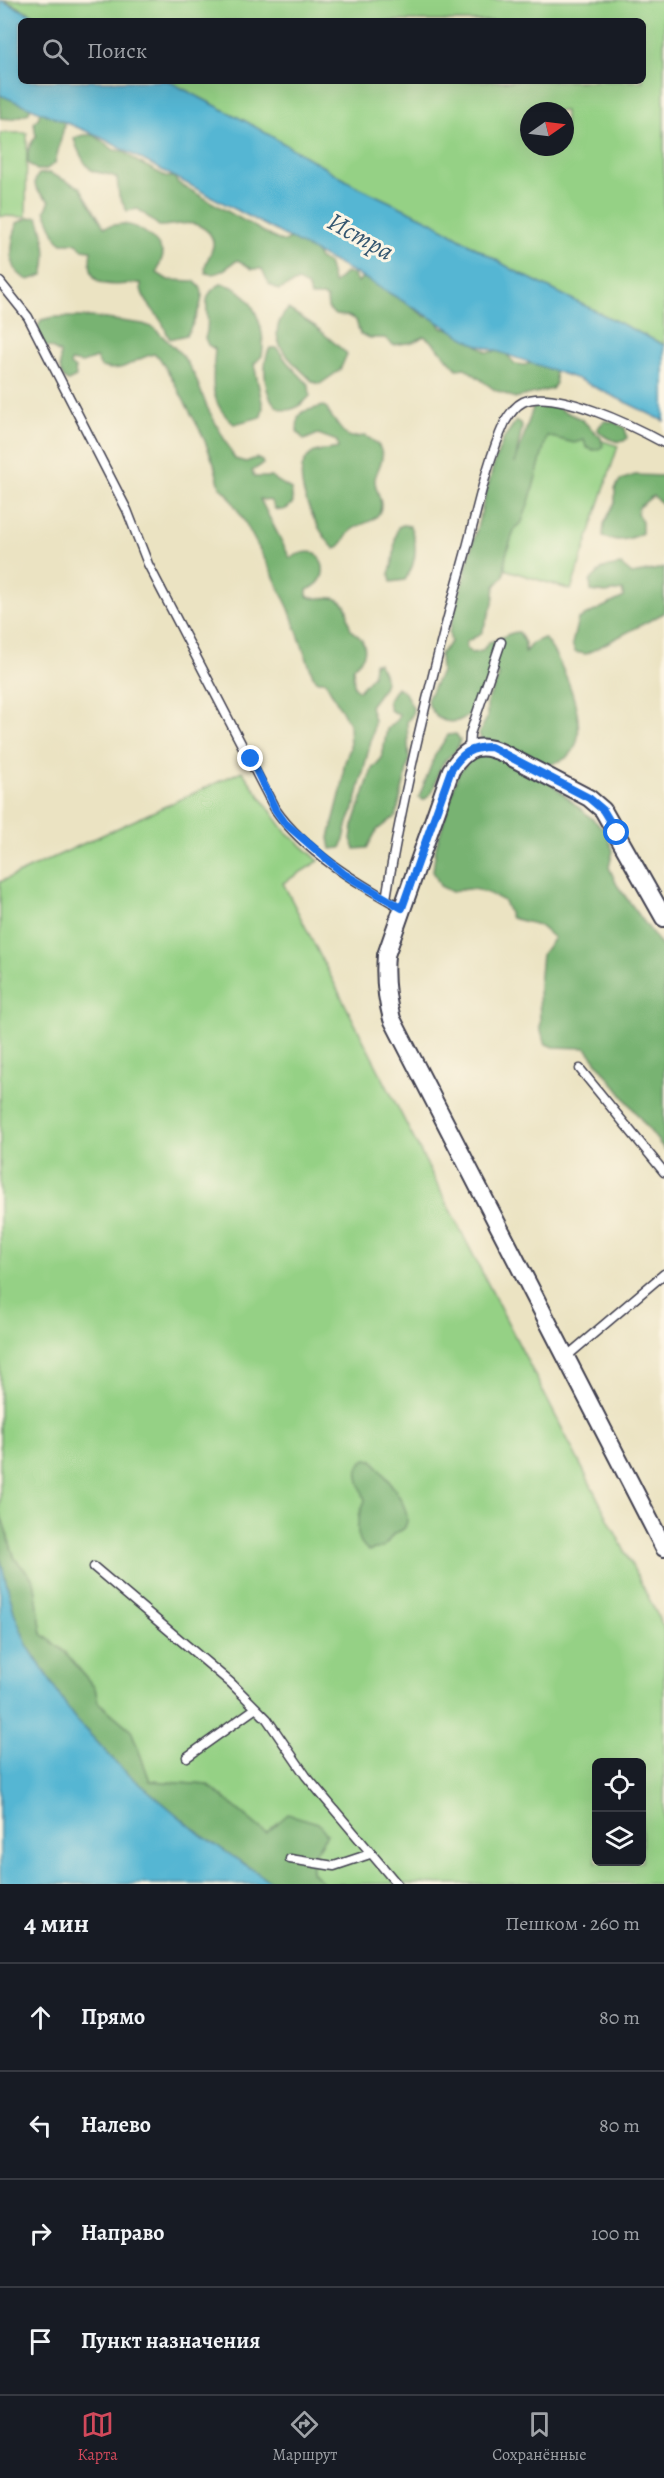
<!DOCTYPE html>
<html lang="ru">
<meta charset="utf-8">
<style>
:root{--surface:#171b24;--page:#20242c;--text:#f1f3f6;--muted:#9ea1a6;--line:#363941;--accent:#d1495b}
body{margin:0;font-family:Alegreya,serif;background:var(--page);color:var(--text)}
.controls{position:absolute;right:18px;bottom:18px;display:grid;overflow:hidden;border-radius:9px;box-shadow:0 6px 24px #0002}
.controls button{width:54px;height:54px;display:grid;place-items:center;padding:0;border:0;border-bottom:2px solid var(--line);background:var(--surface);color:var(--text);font:30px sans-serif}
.compass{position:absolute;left:520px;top:102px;width:54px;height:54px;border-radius:50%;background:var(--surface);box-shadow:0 6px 24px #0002;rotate:76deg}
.stop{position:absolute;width:18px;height:18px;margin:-14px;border:4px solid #1a73e8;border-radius:50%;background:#fff}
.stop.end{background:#1a73e8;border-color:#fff;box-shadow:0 2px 6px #0008}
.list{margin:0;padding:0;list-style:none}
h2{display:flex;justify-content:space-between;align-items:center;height:78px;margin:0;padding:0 24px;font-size:26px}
h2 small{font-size:20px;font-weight:400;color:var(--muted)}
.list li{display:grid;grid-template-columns:39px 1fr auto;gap:18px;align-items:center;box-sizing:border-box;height:108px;padding:0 24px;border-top:2px solid var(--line)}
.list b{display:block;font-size:22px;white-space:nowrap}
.list em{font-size:20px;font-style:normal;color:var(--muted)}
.icon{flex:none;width:33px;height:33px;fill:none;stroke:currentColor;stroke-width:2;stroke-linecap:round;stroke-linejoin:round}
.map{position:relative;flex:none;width:664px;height:1884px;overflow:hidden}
.search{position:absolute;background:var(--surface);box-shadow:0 6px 24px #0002;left:18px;right:18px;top:18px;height:66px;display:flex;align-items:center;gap:15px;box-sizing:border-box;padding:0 21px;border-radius:9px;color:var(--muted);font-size:22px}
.sheet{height:510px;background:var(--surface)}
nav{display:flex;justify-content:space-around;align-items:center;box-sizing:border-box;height:84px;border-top:2px solid var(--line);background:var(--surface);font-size:16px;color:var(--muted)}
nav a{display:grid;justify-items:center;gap:3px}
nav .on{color:var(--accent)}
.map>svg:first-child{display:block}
</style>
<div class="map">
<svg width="664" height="1884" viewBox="0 0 664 1884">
<rect width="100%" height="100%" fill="#fcf5e5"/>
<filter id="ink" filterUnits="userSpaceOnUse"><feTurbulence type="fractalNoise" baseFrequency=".0167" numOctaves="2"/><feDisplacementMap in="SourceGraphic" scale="12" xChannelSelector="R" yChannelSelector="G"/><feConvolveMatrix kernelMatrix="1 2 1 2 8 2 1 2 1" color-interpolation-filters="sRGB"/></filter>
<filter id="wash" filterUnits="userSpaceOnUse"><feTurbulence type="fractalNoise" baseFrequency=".008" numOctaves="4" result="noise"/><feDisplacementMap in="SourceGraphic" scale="24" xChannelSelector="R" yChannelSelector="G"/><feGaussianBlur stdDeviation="1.35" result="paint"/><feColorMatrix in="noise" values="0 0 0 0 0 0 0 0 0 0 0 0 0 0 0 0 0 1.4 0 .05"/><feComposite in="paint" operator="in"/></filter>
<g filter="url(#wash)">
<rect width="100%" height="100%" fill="#ebe3c2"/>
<!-- green -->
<path fill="#95d185" stroke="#5c7a60" stroke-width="1.5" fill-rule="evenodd" d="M4,0H664V345L515,271L430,221L354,185L247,122L168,81H643V21H46ZM529,111H565V147H529Z
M0,133H27L26,217L0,216Z
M548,423L618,446L571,590L501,568Z
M242,771L285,831L319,861L283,883L664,1628V1884H325L312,1872L311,1858L327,1834L266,1833L208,1785L150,1781L131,1730L98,1702L95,1688L66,1653L42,1634L34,1580L15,1559L0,1512V882ZM373,1460C384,1475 428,1524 393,1533L384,1546L359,1515L366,1500ZM596,1762H642V1862H596Z"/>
<!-- forest -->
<path fill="#78b372" stroke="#4d6a56" stroke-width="1.5" d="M0,94L31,104L29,113L12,119L0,118Z
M40,107L63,118L64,127L55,163L45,170H37L28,163C27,152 28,146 36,137L34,123L39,117Z
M83,135H94L114,150L123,151L138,162L167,177H174L178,183L276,239L285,242L292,238L314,246L319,259L328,263L334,284L345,273L353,274L358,282L365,274L426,317L432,315L442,328L456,330L487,352L504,351L515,364L525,365L536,361L554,370L556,383L552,389L515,398L495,390L465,368L457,369C446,358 436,343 424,336L414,342L393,345L385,338H370L360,334L356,320L348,316L335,315L328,308L327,299L323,296H311L307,286L298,281L279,290L269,284L262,269H252L238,260C227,266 220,277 206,273C203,262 211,257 213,246C214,241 212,237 209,233C194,217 177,226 159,226L138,209L127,211L119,196L117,178C109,173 101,174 93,171C85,167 76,147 74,138Z
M49,173L80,187L104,227C110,226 117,224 123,224C139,225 159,240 163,255L157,273L168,280L194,281C196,283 201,287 201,289C206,299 192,327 186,335L170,339C167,335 166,331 164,326C158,313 139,299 141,283C110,285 85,292 91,250L82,249L77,243H62L57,239L45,211L50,201C40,194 29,185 39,174Z
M38,217C45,236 49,256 43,275L29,280C5,271 11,244 17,223L28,218Z
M221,284C252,287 267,330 262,356L254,364L263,407L261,417L234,424C207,402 213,380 215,349L208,345L205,338C214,317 195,297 221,284Z
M288,309L315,326L347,354L340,370L320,384L313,382C292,360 260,340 288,309Z
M54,317H91L143,324L154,328L183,356L195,376L207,407L235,459L246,462L256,458L262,461L263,464L252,471L254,477H271L291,489L293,503C287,509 284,512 275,509L271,501L260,499L290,558C300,553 305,551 316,553C328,568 325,583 307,590V596C317,602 329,594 339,600C351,606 346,619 351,629C353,633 359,635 361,639C369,651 363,659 353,667L354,687L359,691L373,675L374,663H378C393,683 381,690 370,706L374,720L373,732L354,809C346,820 347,835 341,848L331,849L329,838L342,787L344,765L350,748L349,724L325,681H318L313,676L289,609L272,573L245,522L227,493L220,487L214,464L202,434L170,375L159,357L154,354C131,359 126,374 101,367L96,358L82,363L71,361L70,365L75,369L76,377L68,381C58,376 60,363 60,353L50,347L41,346L37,330L41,320Z
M270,348H277L287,362L309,385L310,396C306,400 301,406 295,408C265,421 259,365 270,348Z
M540,402L553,403L561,410L581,419L601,438L603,446C597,451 593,451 586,447L584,440L574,443L547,436L530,499L522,522L515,528L506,555L504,576L495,586L493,604L481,634L466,642V648L472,653L482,651L489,642C501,640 507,632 519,632L525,643V652L532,643L544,638C563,660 600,743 562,760C557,762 549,766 544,765C522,762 500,749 481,739L479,733L487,718V702L499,676L494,668C484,688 474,728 445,721C436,718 430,709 427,700L441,672L440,654L451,642L449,633L495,460L504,438L516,421L521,423L522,427L515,463L533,408Z
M323,406L327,408C329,416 333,418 337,424C348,439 347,438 366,436C370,439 378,443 380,448C386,460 377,468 375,479C374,489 384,500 380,511C376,522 361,523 353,529C345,535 345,544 335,549C318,534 285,472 311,454C319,448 329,451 338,448L337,441L318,434L304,440L297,431L298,417L302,412Z
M604,421L614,422L625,428L627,438L624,441C614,443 603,437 597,429Z
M635,475L664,476V505L653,496L639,507L637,513L642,522V533C630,540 616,542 603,537L604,524L615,502V489L620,480Z
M403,525L410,526C418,545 417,563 405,580L391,582L389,573C397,558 392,542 398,527Z
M621,565L632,574L664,568V613L586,654L575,652L572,644L578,619L624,597L622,590L606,593L591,591L590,581L603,568Z
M397,687L405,693L413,708L412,715L407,722L409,761L396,816L377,830L367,848L355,849L351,839L353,826L372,769L382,758L387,729L398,719L399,715L390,710L388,701Z
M456,734L460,740C456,757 447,754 441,767C434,779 437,793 423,800L419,797L435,755L448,735Z
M475,753H492L547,780L605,830L613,851L609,867L617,885L664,949V1149L586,1048L553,1047L546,1044L540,1029L539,984L542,954L554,938L539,925L511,918L504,901C485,891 473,885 452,892L440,886L433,871L436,847L458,774Z
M366,1459L373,1460C383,1474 413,1507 406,1525C404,1531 399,1531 395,1533C390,1536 388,1544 383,1547C380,1549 373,1549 369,1551C351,1538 358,1517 365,1500C361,1486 350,1468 366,1459Z
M0,1512L15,1559L34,1580L42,1634L66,1653L95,1688L98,1702L131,1730L150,1781L208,1785L266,1833L288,1814L318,1823L327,1834L311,1858L312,1872L325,1884H274L201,1835L121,1768L73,1716L27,1645L14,1612L0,1558Z"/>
<!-- water -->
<path fill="#54b6d3" stroke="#3b6c87" stroke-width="1.5" d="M0,0L46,21H21V81H168L247,122L354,185L430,221L515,271L664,345V421L578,379L473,343L364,278L98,136L0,95Z
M0,1558L14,1612L27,1645L73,1716L121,1768L201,1835L274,1884H0Z"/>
</g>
<g filter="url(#ink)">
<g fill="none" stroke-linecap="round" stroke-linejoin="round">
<!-- service casing -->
<g stroke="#403f4f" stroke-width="11">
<path id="service" d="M0,282L28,317L127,510L148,564L275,809C305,852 357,883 402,908
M469,750L470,734L501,642
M386,899C404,785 432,673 463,562C476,516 485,466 505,422C509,415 515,406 523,402C554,387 635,427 664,443
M580,1069L664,1172
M566,1357L664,1274
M94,1567L231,1683L267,1719L306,1776L397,1884
M187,1757L256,1708
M290,1859L334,1866L370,1854"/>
</g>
<!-- minor casing -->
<g stroke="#403f4f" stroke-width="20">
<path id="minor" d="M664,918L603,810L589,798L505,754C480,742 467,746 451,770L386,955C384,978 386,997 392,1019L664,1548"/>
</g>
<!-- service -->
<use href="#service" stroke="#fff" stroke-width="8"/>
<!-- minor -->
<use href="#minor" stroke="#fff" stroke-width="16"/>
</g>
</g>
<g fill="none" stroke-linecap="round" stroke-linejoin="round" filter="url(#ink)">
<!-- route -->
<path stroke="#1a73e8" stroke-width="8" d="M251,759L275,809L285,823L344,874L402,908L451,770C462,753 471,747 491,747L589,798L603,810L617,833"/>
</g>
<g text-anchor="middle" stroke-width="6" stroke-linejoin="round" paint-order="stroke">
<!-- water labels -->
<g font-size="26" font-style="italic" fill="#345670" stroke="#fcf5e5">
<text transform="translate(361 236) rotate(29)" y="9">Истра</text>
</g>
</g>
</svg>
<div class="controls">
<button><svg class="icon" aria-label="locate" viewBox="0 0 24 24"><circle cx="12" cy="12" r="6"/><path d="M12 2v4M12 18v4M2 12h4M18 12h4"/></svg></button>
<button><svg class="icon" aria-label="layers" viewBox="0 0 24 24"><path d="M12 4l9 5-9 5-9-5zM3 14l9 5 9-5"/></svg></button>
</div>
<svg class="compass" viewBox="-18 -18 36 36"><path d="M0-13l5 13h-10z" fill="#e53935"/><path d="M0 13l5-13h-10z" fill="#9ea1a6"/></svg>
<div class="stop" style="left:617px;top:833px"></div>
<div class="stop end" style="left:251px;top:759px"></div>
<div class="search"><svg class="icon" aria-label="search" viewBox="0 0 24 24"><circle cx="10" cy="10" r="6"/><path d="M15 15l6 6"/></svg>Поиск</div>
</div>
<section class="sheet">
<h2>4 мин<small>Пешком · 260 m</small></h2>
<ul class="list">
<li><svg class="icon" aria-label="ahead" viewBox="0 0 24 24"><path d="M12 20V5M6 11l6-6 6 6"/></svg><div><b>Прямо</b></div><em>80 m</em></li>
<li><svg class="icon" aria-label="left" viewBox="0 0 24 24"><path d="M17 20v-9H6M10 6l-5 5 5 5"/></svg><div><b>Налево</b></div><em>80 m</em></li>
<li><svg class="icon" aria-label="right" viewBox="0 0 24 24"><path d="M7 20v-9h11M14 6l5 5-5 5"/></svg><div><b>Направо</b></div><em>100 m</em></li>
<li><svg class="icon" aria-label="arrive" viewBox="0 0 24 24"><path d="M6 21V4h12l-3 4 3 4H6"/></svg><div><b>Пункт назначения</b></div></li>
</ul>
</section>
<nav>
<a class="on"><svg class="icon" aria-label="map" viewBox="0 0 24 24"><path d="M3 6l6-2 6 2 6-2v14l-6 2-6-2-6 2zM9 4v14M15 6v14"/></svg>Карта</a>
<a><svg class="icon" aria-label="directions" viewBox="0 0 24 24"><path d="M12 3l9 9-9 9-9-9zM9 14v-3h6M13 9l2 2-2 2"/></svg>Маршрут</a>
<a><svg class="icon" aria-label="saved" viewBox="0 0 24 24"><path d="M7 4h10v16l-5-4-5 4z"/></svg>Сохранённые</a>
</nav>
